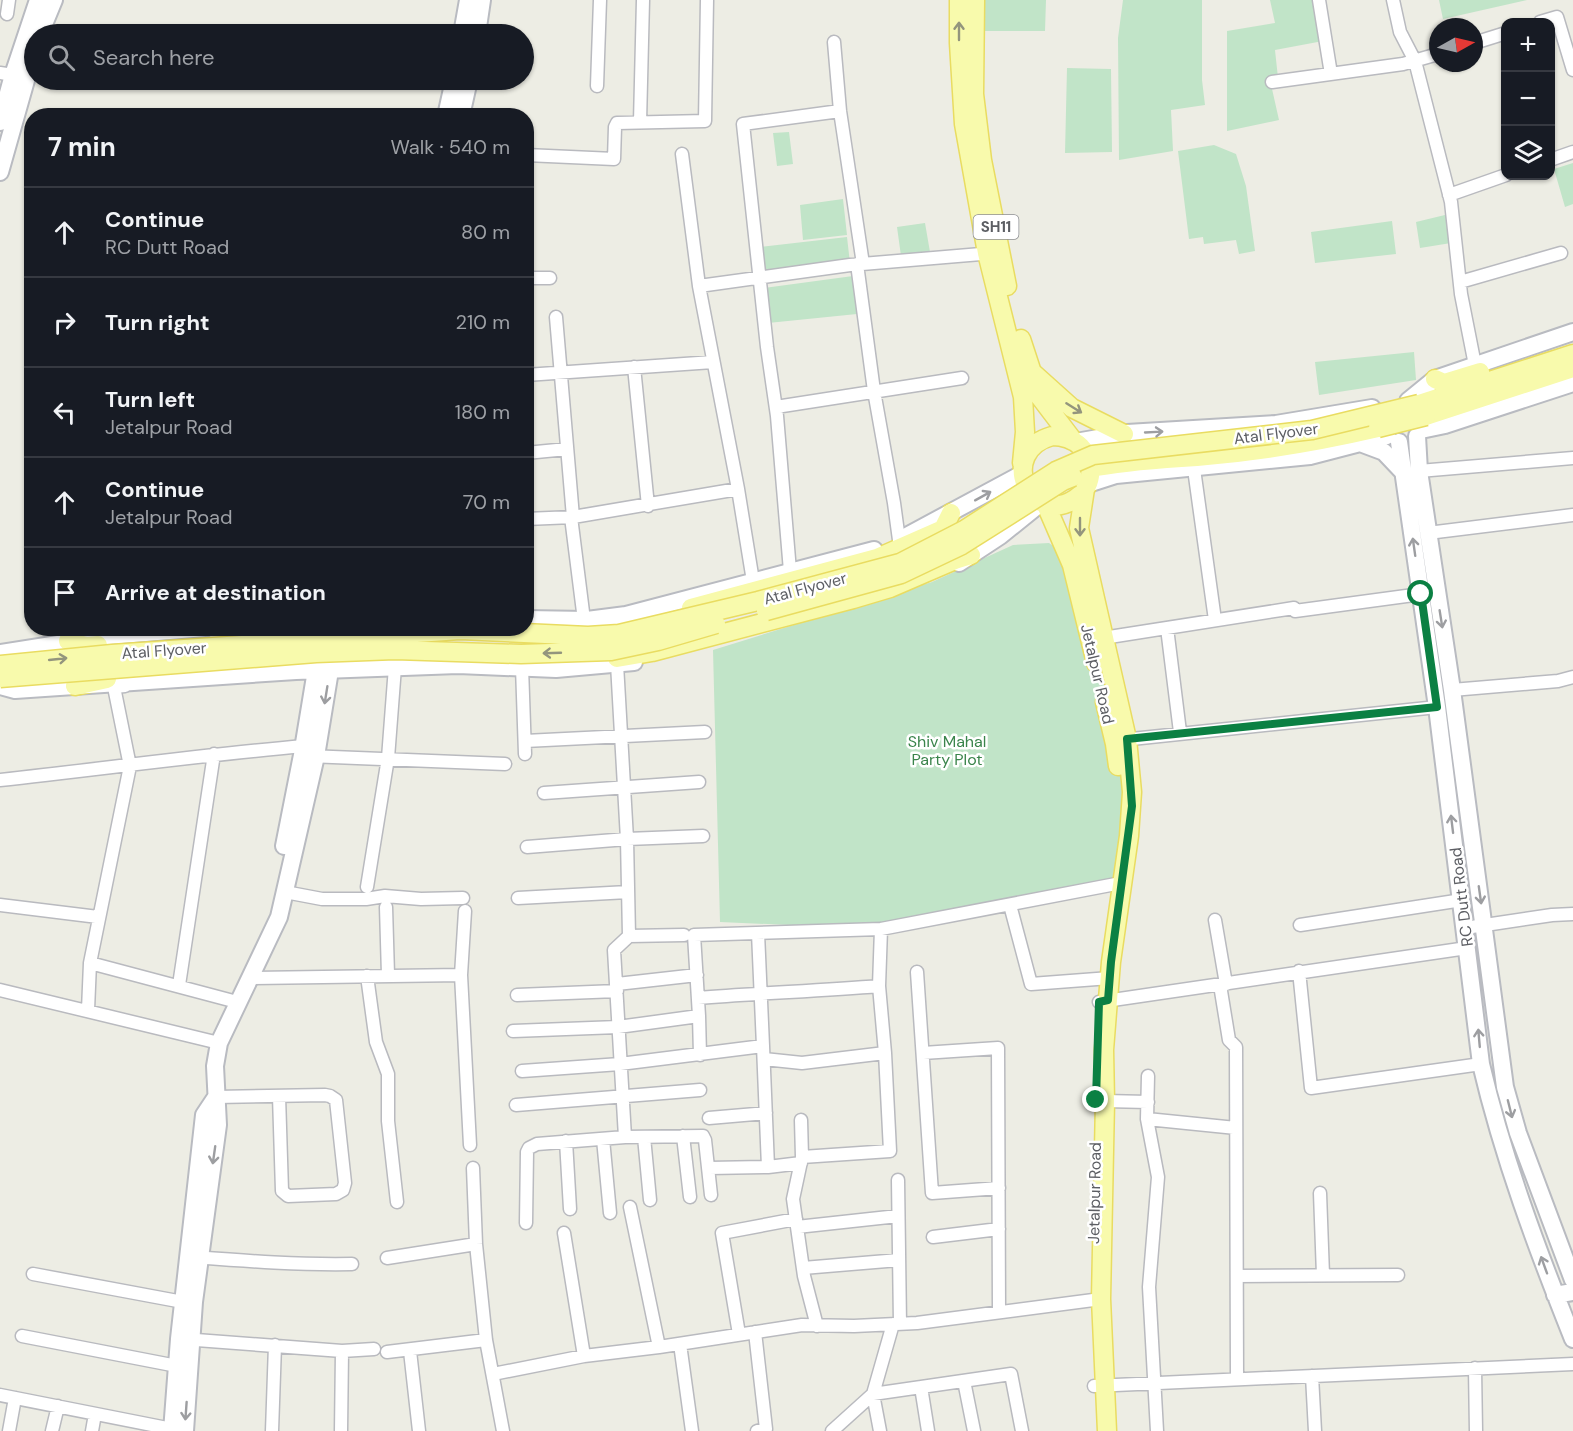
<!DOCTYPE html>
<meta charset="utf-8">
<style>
:root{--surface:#171b24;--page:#20242c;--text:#f1f3f6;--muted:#9ea1a6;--line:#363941}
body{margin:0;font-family:"DM Sans",sans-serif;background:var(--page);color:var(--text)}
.controls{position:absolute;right:18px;top:18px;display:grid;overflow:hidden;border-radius:12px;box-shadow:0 2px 4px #0004}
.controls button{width:54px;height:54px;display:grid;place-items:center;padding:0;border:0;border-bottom:2px solid var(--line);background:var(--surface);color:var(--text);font:30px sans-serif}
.compass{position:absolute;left:1429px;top:18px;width:54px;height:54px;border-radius:50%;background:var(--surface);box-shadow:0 2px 4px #0004;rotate:82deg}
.stop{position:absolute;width:18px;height:18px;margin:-14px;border:4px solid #0b8043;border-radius:50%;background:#fff}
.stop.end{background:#0b8043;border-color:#fff;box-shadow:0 2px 6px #0008}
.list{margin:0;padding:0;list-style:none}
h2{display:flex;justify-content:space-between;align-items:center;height:78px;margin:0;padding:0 24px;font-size:26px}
h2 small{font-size:20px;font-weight:400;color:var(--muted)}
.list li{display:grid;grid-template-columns:39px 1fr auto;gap:18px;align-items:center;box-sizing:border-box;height:90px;padding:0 24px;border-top:2px solid var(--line)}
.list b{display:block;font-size:22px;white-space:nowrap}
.list p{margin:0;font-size:20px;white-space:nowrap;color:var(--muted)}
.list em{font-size:20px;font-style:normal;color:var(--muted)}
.icon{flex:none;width:33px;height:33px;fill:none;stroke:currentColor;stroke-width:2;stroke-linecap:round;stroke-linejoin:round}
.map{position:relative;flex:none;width:1573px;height:1431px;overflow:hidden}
.search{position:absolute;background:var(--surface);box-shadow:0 2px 4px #0004;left:24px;top:24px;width:510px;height:66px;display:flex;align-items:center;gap:15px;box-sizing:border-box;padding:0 21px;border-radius:33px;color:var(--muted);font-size:22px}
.panel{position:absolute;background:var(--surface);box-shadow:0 2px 4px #0004;left:24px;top:108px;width:510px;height:528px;border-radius:24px}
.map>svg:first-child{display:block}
</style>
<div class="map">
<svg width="1573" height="1431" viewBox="0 0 1573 1431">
<rect width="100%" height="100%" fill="#edede4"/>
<!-- green -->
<path fill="#c1e4c8" d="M980,0H1046L1045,31H978Z
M1123,0H1202V80L1205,105L1171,110L1173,151L1119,160L1118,38Z
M1270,0H1315L1323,41L1275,50L1278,78L1270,80L1279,120L1227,131V31L1275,23Z
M1439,0H1527L1443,19Z
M1067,68L1111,69L1112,152L1065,153Z
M789,132L793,164L777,166L773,133Z
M1214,145L1236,154L1246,186L1255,251L1239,254L1236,240L1204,244L1203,237L1189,239L1178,151Z
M1573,163V204L1565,207L1554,169Z
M843,199L847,235L803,240L800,205Z
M1449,214L1451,243L1420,248L1416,222Z
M1392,221L1396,254L1315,263L1311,232Z
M925,223L930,252L901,256L897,227Z
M847,237L850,263L763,276L760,247Z
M853,276L857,314L768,323L764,288Z
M1414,352L1416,380L1319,395L1315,362Z
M1049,543L1081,565L1118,749L1125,807L1114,886L881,929L720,922L713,650L932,582L1013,545Z"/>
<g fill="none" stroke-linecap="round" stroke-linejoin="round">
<!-- street casing -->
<g stroke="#b9babf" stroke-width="15">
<path id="street" d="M1319,0L1331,74
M1393,0L1400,32L1415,61L1451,202L1461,294L1475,365
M7,14L9,0
M1540,22L1557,17L1573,70
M834,42L840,111L863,264
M1474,43L1506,33
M0,73L13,75
M1272,82L1403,64L1438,54
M597,86L600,0
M640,122L643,0
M682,154L699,286L738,489L753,581
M526,155L614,159L615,127L617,123L705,121L707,0
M1550,160L1573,152
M1449,195L1506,175
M857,264L874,391L894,503L899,540
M526,278H550
M1460,282L1561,253
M699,286L850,265L993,253
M556,317L573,517
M634,367L648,506
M526,375L713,362
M776,407L962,378
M526,453L567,449
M1194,469L1215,620
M1419,471L1573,458
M571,517L584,620
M526,519L573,517L738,489
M1428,533L1573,515
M790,571L777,416L767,347L743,124L840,111
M1295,611L1421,594
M1167,628L1180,732
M1103,638L1294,608
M617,664L627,839L629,936
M522,667L525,754
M1452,690L1558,681L1573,677
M1122,740L1437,707
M525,741L705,732
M308,756L505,764
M0,780C101,769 202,755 304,746
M544,793L699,782
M527,847L627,839L703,836
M367,887L388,758L395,667
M285,892L322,899H366L385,896L421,899L463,898
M518,898L628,892
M0,905L98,917
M1010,905L1031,984L1110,978
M386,907L388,975
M465,911L461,975L470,1145
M1215,920L1226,984
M1300,925L1462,900
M1465,928L1552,915L1573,914
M758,933L763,1046
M90,963L237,1002
M1299,971L1311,1088L1481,1064
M917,972L932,1193L999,1188
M367,976L376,1042L388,1074V1121L397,1202
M251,978L461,975
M617,984L697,975
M179,985L214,754
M1220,985L1229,1040L1236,1047L1237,1379
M0,990L219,1043
M517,995L617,991
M698,998C758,993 819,991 879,986
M1099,1002L1467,948
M88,1010L90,963L130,766L114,687L125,686
M699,1016L700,1055
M513,1031L618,1027L699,1016L694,935L881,929L1121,883
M923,1053L998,1048L999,1312
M764,1059L802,1063L885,1053
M522,1071L620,1064L763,1046L768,1167L801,1163
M1148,1076L1147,1119L1236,1128
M216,1097L325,1095L330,1096L336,1100L345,1183L343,1190L336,1194L288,1196L282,1191L279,1096
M1105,1101L1148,1102
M516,1105L700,1090
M709,1118L766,1113
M1147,1119L1158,1177L1149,1287L1157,1431
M801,1120L802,1157L793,1199L804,1276L817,1326
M683,1136L690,1197
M625,1137L614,950L629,936L684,935
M644,1137L650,1200
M603,1139L610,1213
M566,1141L570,1209
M802,1157L890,1151L885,1053L879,986L881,929
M473,1168L476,1244L486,1340L503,1431
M709,1168L768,1167
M898,1180L900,1324
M1320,1193L1323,1275
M630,1207L659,1347
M526,1223L527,1152L529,1148L537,1144L625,1137L703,1136L705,1140L711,1195
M797,1227L898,1216
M564,1233L584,1356
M933,1237L999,1229
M192,1257C246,1261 298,1265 352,1264
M387,1258L476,1244
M803,1268L899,1260
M33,1274L183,1302
M1237,1276L1398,1275
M755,1332L766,1429L757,1431
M739,1334L722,1233L796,1219
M22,1336L177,1366
M183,1339L342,1351L374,1349
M680,1344L692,1431
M410,1351L419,1431
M387,1352L486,1340
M1475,1368L1476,1431
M493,1374L584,1356L659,1347L802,1325L854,1326L917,1323L1101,1299
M1312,1376L1315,1431
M964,1381L974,1431
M1094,1386L1573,1364
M921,1387L928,1431
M0,1395L172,1429
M9,1431L15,1398
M52,1431L58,1406
M92,1431L95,1414
M272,1431L275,1345
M341,1431L342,1351
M832,1431L873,1394L1011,1374L1022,1431
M880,1431L873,1394L893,1324"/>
</g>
<!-- secondary casing -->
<g stroke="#b9bbc1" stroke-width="20">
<path id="secondary" d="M40,34L54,0
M462,34L468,0
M477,34L482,0
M446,116L454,80
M461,116L469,80
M0,122L13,75L38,0
M0,172L34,52
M1408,401L1435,379L1573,332
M1421,430L1445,425L1573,383
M1417,436L1419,471L1452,690L1505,1087L1518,1133L1573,1280
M1076,442L1127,433L1276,424L1372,408
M1399,442L1437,707L1481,1064C1503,1158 1537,1249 1573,1339
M1360,443L1384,452L1403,472
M1088,484L1116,475L1310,456L1387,436
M903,538L1022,474
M959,563L1000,536L1041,503
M526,619L587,620L626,615L874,550
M0,653L109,636L205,628
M0,686L15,690L296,671L458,665L556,669L634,662
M284,846L302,755L323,628
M1555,1295L1573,1292
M172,1431L179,1339L204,1115L216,1097
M185,1431L194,1302L218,1125L215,1066L219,1043L279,917L316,756L337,628"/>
</g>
<!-- primary casing -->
<g stroke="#e9dc61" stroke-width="21">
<path id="primary" d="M959,0V43L964,124L987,253L1023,397L1025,432L1022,463
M975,0L974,94L982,160L1007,286
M1021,339L1040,397L1072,439
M1033,373L1072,408L1124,434
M1435,379L1444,383L1480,372
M1419,404L1573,354
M1426,416L1573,368
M1052,436C1075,436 1093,451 1090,476C1089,485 1083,494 1075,499C1030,528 996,452 1052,436Z
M1097,467C1131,461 1163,459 1197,457C1258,452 1318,442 1378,428
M1085,489L1079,528L1127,739L1132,792L1129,836L1111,962L1104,1050L1105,1101L1101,1299L1107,1431
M1046,505L1072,565L1096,663
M691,608L877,558L943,529L951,513
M68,641L86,646L98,645
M617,658L652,652L853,599L890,588L955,560L971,555
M75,686L107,679
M1105,702L1115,744L1118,766"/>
</g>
<!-- street -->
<use href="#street" stroke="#fff" stroke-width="12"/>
<!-- secondary -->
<use href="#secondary" stroke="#fff" stroke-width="16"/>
<!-- primary -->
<use href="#primary" stroke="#f8faac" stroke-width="18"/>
<!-- primary-bridge casing -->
<g stroke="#e9dc61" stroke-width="21" stroke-linecap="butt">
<path id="primary-bridge" d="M1378,428L1426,416
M766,611L901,574L962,545L1063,481L1073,477
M0,665L112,654L460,630L588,636L619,634L758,601L900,563L964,530L1056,471L1093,455L1312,430L1419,404
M0,678L316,653L395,650L521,654L611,651L658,641L716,624"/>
</g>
<!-- primary-bridge -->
<use href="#primary-bridge" stroke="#f8faac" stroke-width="18"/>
</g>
<!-- one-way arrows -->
<defs><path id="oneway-shaft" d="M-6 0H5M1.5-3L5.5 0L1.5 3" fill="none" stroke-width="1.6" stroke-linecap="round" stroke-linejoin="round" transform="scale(1.5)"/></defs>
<g stroke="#93957d">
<use href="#oneway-shaft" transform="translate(959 31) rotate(-90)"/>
<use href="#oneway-shaft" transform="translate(1074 408) rotate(32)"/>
<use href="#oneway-shaft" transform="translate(1080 527) rotate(90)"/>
<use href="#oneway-shaft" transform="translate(552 653) rotate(178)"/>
<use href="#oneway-shaft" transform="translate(58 659) rotate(-6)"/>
</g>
<g stroke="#9d9ea1">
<use href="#oneway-shaft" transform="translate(1154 432) rotate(-3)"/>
<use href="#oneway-shaft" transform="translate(983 496) rotate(-29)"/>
<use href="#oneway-shaft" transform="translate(1414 547) rotate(-98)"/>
<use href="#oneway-shaft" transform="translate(1441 619) rotate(81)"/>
<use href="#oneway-shaft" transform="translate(326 695) rotate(99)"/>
<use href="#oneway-shaft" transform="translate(1452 824) rotate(-97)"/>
<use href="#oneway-shaft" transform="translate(1480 895) rotate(82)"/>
<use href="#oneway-shaft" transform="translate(1479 1038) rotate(-95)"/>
<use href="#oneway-shaft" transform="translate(1510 1109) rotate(76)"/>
<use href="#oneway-shaft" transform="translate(214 1155) rotate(98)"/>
<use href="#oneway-shaft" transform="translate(1544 1265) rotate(-110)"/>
<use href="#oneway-shaft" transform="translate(186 1411) rotate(94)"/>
</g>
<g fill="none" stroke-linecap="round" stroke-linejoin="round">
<!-- route -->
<path stroke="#0b8043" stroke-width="8" d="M1096,1100L1099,1002L1108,1000L1111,962L1132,806L1127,739L1437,707L1421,594"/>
</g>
<g text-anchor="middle" stroke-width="5" stroke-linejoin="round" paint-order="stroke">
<!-- shield labels -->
<rect fill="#fff" stroke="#8d8e92" stroke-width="1.5" x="973.5" y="215" width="45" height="24" rx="4.5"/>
<g font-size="15" font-weight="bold" fill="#5c5e63">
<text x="996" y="232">SH11</text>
</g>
<!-- street labels -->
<g font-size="16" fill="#5c5e63" stroke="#fff">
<text transform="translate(1276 433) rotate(-7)" y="6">Atal Flyover</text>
<text transform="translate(805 588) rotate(-15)" y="6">Atal Flyover</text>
<text transform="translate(164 650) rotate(-4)" y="6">Atal Flyover</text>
<text transform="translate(1098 674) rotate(77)" y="6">Jetalpur Road</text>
<text transform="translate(1461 897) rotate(-97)" y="6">RC Dutt Road</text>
<text transform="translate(1094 1193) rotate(-89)" y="6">Jetalpur Road</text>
</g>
<!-- park labels -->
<g font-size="16" fill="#3a844b" stroke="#fff">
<text x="947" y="747">Shiv Mahal<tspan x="947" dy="18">Party Plot</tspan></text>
</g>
</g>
</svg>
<div class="controls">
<button>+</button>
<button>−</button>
<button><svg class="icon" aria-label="layers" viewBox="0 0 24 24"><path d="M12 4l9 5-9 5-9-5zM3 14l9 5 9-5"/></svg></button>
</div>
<svg class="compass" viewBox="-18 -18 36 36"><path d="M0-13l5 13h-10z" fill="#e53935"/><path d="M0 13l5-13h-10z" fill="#9ea1a6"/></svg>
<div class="stop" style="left:1421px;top:594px"></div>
<div class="stop end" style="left:1096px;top:1100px"></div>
<div class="search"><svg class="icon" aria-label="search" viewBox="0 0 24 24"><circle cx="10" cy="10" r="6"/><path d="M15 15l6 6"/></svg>Search here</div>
<section class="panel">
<h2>7 min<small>Walk · 540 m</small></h2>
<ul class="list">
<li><svg class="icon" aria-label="ahead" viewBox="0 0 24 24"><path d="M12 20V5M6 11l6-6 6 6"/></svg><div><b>Continue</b><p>RC Dutt Road</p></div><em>80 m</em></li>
<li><svg class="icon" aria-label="right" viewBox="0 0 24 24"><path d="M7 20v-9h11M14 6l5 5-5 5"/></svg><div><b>Turn right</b></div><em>210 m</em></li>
<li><svg class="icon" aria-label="left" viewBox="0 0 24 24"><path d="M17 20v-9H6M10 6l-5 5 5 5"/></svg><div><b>Turn left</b><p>Jetalpur Road</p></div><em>180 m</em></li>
<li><svg class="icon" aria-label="ahead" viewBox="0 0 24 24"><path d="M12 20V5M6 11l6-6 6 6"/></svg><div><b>Continue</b><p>Jetalpur Road</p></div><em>70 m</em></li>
<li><svg class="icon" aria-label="arrive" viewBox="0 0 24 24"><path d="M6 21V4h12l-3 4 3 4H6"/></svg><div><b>Arrive at destination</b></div></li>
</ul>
</section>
</div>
